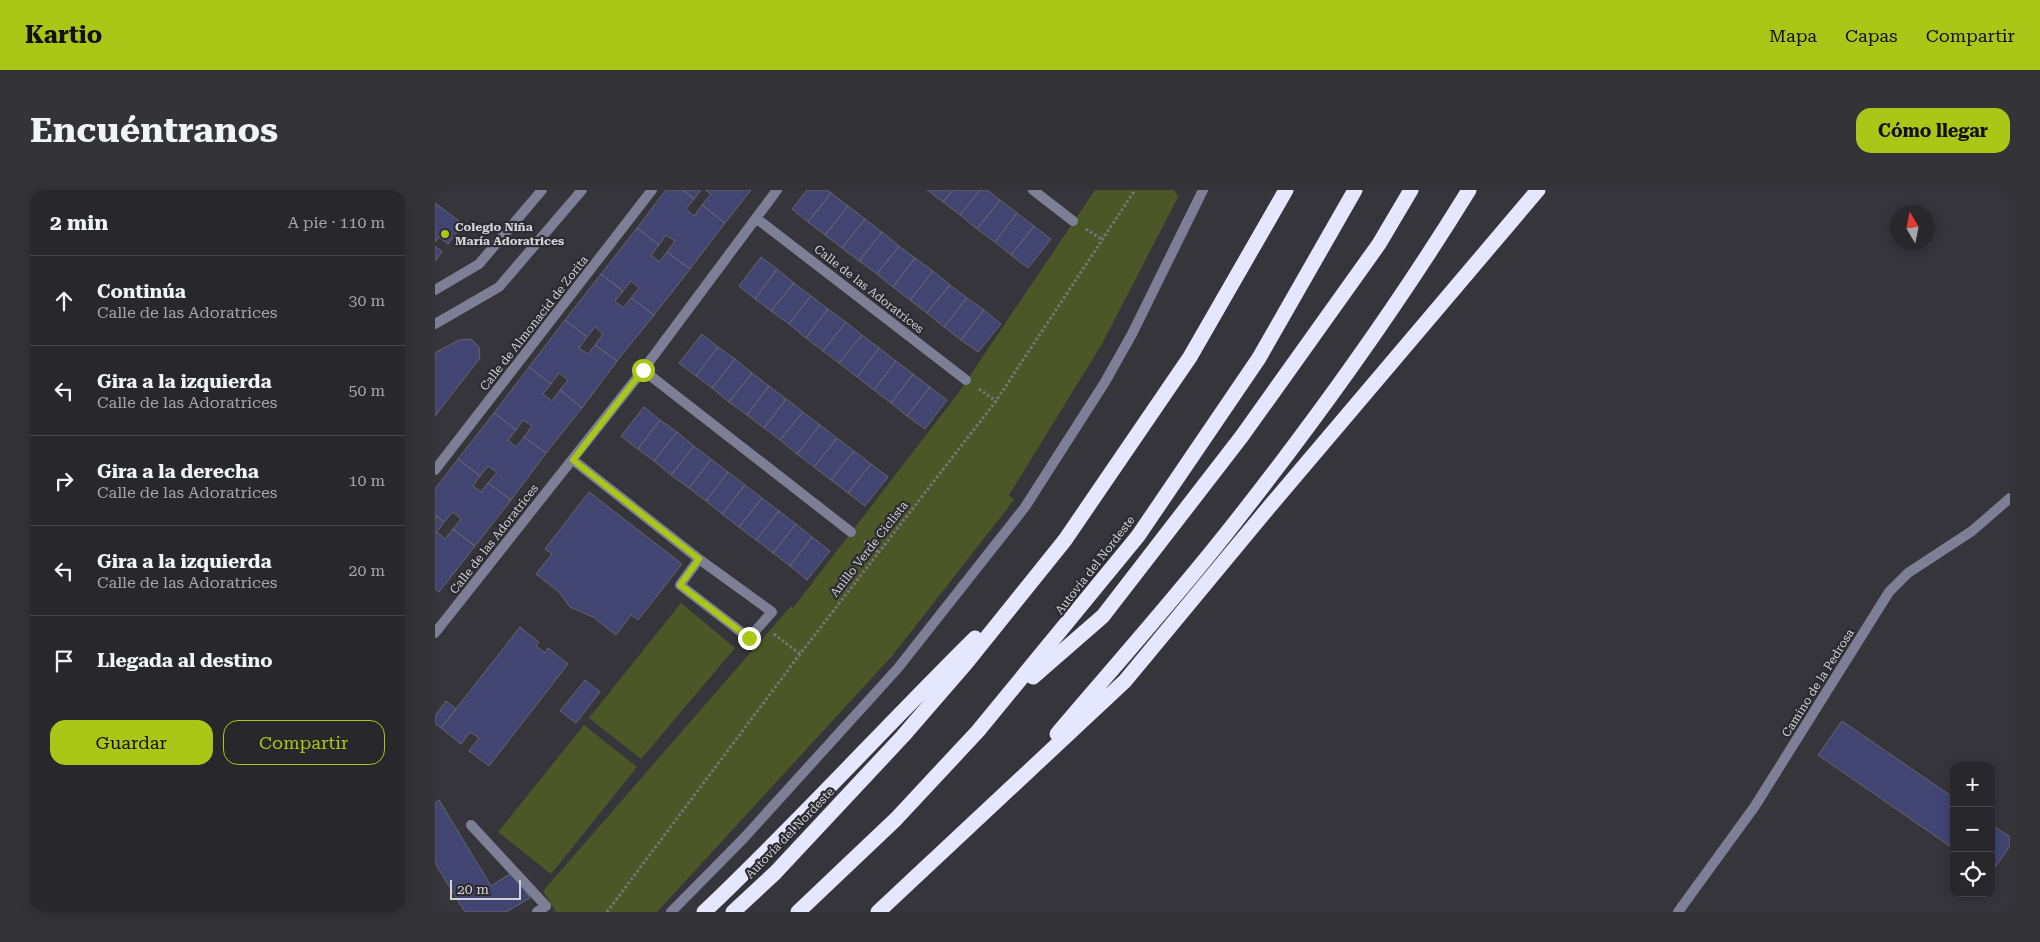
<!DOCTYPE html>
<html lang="es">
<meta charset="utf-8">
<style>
:root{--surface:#28282c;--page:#343438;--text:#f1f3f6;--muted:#a5a6a9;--line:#444448;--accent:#aac718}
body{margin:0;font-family:"Roboto Serif",serif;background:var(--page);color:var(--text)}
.controls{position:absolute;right:15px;bottom:15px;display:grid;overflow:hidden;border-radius:10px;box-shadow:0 2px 12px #0003}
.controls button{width:45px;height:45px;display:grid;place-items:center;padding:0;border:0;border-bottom:1px solid var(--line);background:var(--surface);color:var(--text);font:25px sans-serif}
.compass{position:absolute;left:1455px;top:15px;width:45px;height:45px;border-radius:50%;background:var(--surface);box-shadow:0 2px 12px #0003;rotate:350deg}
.scale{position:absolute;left:15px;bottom:12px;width:71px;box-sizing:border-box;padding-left:5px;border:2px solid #d2d2d6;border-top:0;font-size:14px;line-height:18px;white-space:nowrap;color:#d2d2d6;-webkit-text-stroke:4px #2b2b31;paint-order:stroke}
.stop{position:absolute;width:15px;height:15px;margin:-11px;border:4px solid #aac718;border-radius:50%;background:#fff}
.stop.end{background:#aac718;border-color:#fff;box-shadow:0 1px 5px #0008}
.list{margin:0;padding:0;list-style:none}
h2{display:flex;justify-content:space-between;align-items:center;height:65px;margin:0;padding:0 20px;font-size:21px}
h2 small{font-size:16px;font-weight:400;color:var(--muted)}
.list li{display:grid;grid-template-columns:32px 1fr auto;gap:15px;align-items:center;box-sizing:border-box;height:90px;padding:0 20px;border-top:1px solid var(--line)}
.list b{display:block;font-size:19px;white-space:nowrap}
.list p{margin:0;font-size:16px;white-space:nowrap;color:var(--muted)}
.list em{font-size:16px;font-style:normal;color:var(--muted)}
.actions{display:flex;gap:10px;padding:15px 20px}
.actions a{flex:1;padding:11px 0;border:1px solid var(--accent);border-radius:15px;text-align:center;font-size:18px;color:var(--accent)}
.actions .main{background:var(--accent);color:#111}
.icon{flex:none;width:28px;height:28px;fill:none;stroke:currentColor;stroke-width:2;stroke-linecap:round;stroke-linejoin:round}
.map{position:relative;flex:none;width:1575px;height:722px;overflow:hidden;border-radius:15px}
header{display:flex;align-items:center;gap:30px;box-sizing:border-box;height:70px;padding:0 25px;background:var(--accent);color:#111}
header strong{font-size:24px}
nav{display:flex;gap:28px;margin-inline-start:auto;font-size:18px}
.intro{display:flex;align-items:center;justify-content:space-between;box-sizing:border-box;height:120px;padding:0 30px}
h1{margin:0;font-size:35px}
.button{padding:12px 22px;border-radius:15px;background:var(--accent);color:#111;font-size:18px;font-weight:700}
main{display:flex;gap:30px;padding:0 30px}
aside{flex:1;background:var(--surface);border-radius:15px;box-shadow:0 2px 12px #0003}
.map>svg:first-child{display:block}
</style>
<header>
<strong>Kartio</strong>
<nav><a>Mapa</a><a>Capas</a><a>Compartir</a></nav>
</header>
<div class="intro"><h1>Encuéntranos</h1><a class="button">Cómo llegar</a></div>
<main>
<aside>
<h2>2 min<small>A pie · 110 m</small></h2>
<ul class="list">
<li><svg class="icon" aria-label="ahead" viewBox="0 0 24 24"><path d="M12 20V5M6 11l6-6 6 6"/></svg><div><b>Continúa</b><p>Calle de las Adoratrices</p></div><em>30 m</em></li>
<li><svg class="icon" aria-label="left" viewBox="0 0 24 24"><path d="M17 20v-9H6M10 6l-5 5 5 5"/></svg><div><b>Gira a la izquierda</b><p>Calle de las Adoratrices</p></div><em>50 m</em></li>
<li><svg class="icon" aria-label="right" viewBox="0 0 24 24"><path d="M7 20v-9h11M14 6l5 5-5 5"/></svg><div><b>Gira a la derecha</b><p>Calle de las Adoratrices</p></div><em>10 m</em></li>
<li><svg class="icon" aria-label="left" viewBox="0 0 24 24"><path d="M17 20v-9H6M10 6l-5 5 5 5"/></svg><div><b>Gira a la izquierda</b><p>Calle de las Adoratrices</p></div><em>20 m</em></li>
<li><svg class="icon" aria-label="arrive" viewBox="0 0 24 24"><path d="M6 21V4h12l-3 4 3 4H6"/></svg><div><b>Llegada al destino</b></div></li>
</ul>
<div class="actions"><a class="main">Guardar</a><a>Compartir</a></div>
</aside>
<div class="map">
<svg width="1575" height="722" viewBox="0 0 1575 722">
<rect width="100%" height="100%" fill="#35353b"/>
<!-- green -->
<path fill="#4c5728" d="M660,0H739L743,7L667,154L574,305L579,310L457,466L222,722H121L108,701L356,416L358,418L524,202Z
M246,413L300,458L206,569L154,528Z
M149,535L202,577L116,684L63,642Z"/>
<!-- building -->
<path fill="#424472" stroke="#65666c" d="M231,0H248L259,9L251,19L259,26L267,15L290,33L255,79L232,62L240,51L231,45L224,55L202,38Z
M248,0H266L259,9Z
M270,0H316L290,33L267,15L276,4Z
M372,0H392L396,3L373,32L357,19Z
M492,0H518L508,12Z
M518,0H545L525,25L508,12Z
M545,0H552L565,10L542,39L525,25Z
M396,3L413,16L390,45L373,32Z
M565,10L582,23L560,52L542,39Z
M0,13L28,34L13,54L4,47L0,52Z
M413,16L430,29L407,58L390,45Z
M582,23L599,36L576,65L560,52Z
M430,29L447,42L424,71L407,58Z
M599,36L616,49L593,78L576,65Z
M202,38L224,55L216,65L224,72L232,62L255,79L219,125L196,108L204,98L196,91L188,101L166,84Z
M447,42L464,56L442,84L424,71Z
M0,56L7,62L0,71Z
M464,56L480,68L458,97L442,84Z
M326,67L342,79L320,109L304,96Z
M480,68L498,81L475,110L458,97Z
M342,79L359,93L336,121L320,109Z
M498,81L515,95L492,123L475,110Z
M166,84L188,101L180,111L188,118L196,108L219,125L182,171L160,155L168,144L160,137L152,147L130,130Z
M359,93L376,106L354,134L336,121Z
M515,95L532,108L509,137L492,123Z
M376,106L393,119L371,148L354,134Z
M532,108L549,120L526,150L509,137Z
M393,119L411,132L388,161L371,148Z
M549,120L566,134L543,162L526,150Z
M130,130L152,147L144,158L153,164L160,155L182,171L147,218L125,200L133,190L124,183L116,194L94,177Z
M411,132L427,145L404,173L388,161Z
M267,144L283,157L261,186L244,173Z
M427,145L444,158L422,187L404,173Z
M36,149L44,157L45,168L0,226V163L24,150Z
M283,157L300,169L277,198L261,186Z
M444,158L461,171L439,200L422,187Z
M300,169L317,183L294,212L277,198Z
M461,171L478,184L456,213L439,200Z
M94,177L116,194L108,204L117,211L125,200L147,218L111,263L89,247L97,236L88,230L81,240L59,223Z
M317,183L334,196L312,225L294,212Z
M478,184L495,197L472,226L456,213Z
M334,196L351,209L329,238L312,225Z
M495,197L512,210L490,239L472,226Z
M351,209L368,222L345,250L329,238Z
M209,217L225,230L203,259L186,246Z
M368,222L385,235L362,264L345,250Z
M59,223L81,240L73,250L81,257L89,247L111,263L76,310L53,293L62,282L53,276L45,286L23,269Z
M225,230L242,242L219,271L203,259Z
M385,235L402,248L379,277L362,264Z
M242,242L259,256L236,285L219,271Z
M402,248L419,261L396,290L379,277Z
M259,256L276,269L254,298L236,285Z
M419,261L436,274L413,303L396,290Z
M23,269L45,286L38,296L46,302L53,293L76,310L40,356L18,339L26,329L18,322L9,332L0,325V299Z
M276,269L293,282L271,311L254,298Z
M436,274L453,287L430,316L413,303Z
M293,282L310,295L287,324L271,311Z
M310,295L327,308L304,337L287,324Z
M154,302L247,374L203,430L196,425L181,445L158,427L135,417L124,402L101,384L117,364L110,359Z
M327,308L344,321L321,350L304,337Z
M344,321L361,334L338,363L321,350Z
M0,325L9,332L2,342L10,349L18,339L40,356L4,402L0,399Z
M361,334L377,347L355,376L338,363Z
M377,347L395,361L372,390L355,376Z
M85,437L104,452L101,456L110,463L113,458L133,474L54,576L34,561L44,548L35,542L26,554L6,538Z
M150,490L165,502L141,533L125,521Z
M11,511L21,519L6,538L0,534V526Z
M1407,531L1519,608V659L1383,565Z
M4,610L56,696L78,682L95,708L71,722H30L0,673V613Z
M1556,634L1575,647V656L1556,683Z"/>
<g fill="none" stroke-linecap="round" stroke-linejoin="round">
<!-- path -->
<path stroke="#75757a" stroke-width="3" stroke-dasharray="2.5 2.5" stroke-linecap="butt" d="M651,39L668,50
M544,199L561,211
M429,351L443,362
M339,444L365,464
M172,722L365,464L561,211L700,0"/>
<!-- minor -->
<path stroke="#7c7f95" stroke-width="10" d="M598,0L638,31
M321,28L531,190
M208,180L416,342
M138,270L264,369L337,422L314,448L245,395L264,369
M0,280L217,0
M0,443L208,180L342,0
M36,635L111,716L102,722
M0,720L1,722
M236,722L308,649L463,478L590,317L670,192L697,144L768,0
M1243,722L1320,616L1454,402L1473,383L1537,341L1575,308"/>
<!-- tertiary -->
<path stroke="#7c7f95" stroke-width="10" d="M0,100L44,74L107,0
M0,134L64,97L147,0"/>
<!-- motorway -->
<path stroke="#e4e7fd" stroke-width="15" d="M598,487L668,426L807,246L944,54L976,0
M622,544C678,478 736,413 790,345C878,234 960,120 1034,0
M269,722C362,634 449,538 540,448
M298,722L340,683L468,546L532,472L630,350L755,167L851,0
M363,722L461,629L543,541L703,346L824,168L920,0
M443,722L690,491L835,316L1103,0"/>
</g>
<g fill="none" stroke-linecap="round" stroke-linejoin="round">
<!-- route -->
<path stroke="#aac718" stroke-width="6" d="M208,180L138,270L264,369L245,395L314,448"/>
</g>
<!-- markers -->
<circle fill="#aac718" stroke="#2b2b31" stroke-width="2" cx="10" cy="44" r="5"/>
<g text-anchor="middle" stroke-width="4.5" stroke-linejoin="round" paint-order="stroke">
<!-- poi labels -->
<g font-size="12" font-weight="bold" fill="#d2d2d6" stroke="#2b2b31" text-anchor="start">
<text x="20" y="41">Colegio Niña<tspan x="20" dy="14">María Adoratrices</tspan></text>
</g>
<!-- street labels -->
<g font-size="12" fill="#d2d2d6" stroke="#2b2b31">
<text transform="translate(434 99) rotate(38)" y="4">Calle de las Adoratrices</text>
<text transform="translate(99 133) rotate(-52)" y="4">Calle de Almonacid de Zorita</text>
<text transform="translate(59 349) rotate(-52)" y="4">Calle de las Adoratrices</text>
<text transform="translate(434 359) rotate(-52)" y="4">Anillo Verde Ciclista</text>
<text transform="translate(660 375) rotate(-52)" y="4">Autovía del Nordeste</text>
<text transform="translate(1383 493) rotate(-58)" y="4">Camino de la Pedrosa</text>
<text transform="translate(355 643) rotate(-46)" y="4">Autovía del Nordeste</text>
</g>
</g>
</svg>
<div class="controls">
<button>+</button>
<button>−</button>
<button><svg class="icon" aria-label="locate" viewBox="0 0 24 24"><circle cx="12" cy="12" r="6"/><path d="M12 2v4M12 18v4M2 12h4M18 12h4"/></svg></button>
</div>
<svg class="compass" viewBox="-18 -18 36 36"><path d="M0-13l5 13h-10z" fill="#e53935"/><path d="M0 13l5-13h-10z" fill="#a5a6a9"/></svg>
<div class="scale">20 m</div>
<div class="stop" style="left:208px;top:180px"></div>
<div class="stop end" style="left:314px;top:448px"></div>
</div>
</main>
